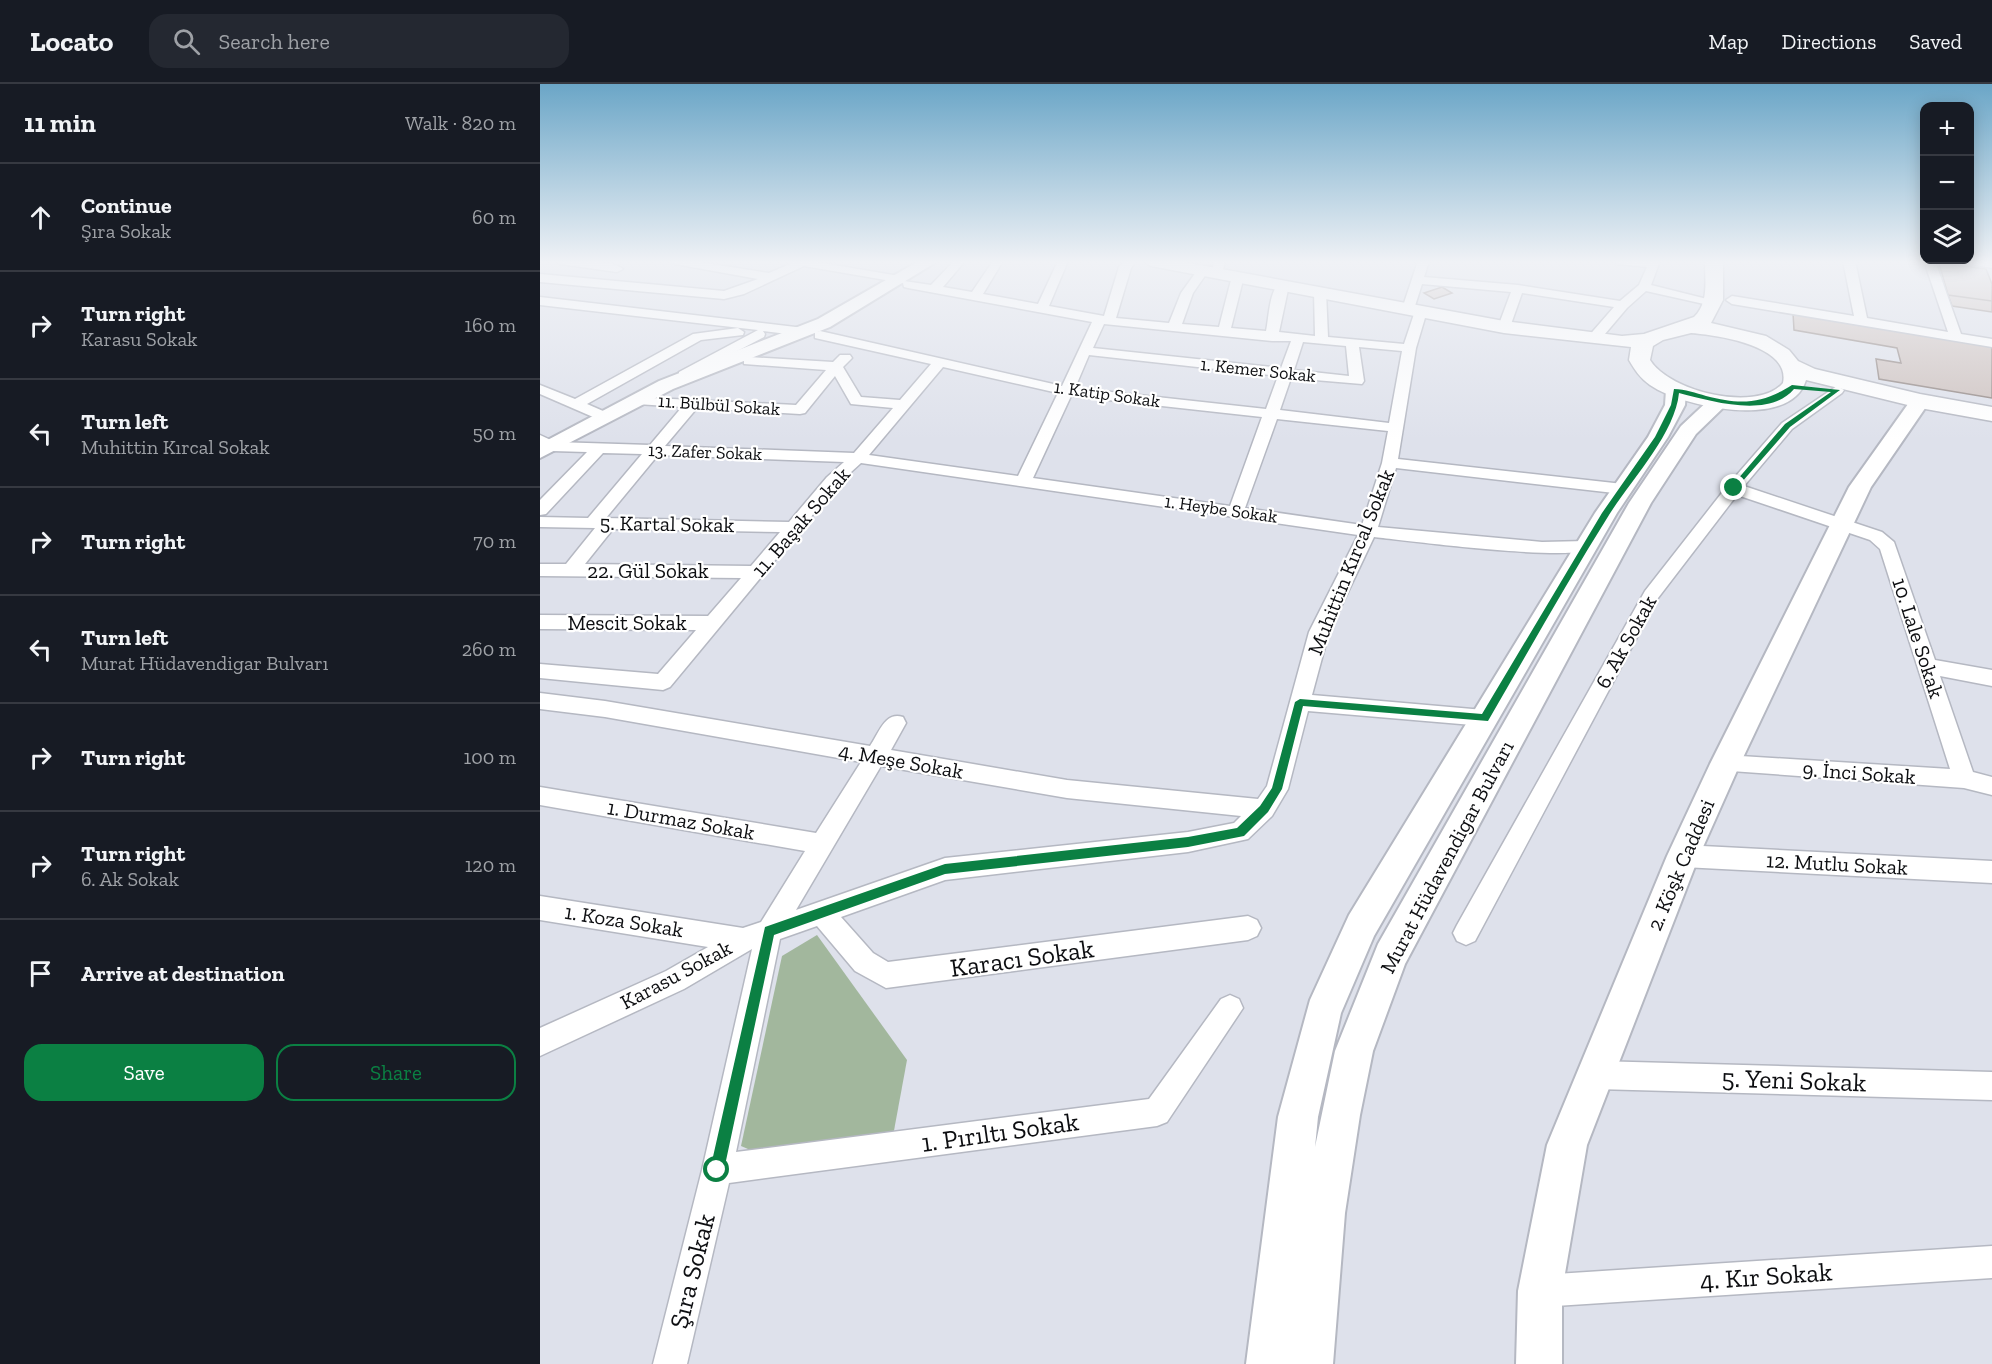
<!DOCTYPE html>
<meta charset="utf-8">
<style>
:root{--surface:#171b24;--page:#242831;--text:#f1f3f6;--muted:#9ea1a6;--line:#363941;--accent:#0b8043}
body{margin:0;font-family:"Zilla Slab",serif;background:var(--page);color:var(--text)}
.controls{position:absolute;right:18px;top:18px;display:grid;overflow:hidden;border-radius:12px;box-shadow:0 3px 15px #0003}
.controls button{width:54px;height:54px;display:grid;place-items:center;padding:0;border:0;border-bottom:2px solid var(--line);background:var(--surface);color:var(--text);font:30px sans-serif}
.stop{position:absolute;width:18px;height:18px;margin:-14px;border:4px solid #0b8043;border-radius:50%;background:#fff}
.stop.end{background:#0b8043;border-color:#fff;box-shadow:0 2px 6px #0008}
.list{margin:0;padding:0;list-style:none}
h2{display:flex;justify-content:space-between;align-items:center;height:78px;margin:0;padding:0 24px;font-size:26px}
h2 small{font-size:20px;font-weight:400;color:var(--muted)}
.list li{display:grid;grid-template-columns:39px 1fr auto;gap:18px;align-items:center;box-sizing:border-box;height:108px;padding:0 24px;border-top:2px solid var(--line)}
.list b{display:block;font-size:22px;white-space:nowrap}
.list p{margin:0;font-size:20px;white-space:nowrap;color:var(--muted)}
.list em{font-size:20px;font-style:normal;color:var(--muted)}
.actions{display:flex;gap:12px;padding:18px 24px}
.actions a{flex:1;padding:14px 0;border:2px solid var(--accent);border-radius:18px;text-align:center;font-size:21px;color:var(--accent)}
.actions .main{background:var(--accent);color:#fff}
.icon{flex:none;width:33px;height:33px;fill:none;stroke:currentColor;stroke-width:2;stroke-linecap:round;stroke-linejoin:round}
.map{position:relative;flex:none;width:1452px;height:1280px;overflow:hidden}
header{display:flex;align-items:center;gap:36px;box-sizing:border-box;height:84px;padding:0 30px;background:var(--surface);border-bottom:2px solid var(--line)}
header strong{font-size:28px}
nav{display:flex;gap:33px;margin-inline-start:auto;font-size:21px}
.search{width:420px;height:54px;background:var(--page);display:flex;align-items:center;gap:15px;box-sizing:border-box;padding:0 21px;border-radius:18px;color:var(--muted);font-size:22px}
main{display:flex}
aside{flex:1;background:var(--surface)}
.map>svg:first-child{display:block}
</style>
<header>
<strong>Locato</strong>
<div class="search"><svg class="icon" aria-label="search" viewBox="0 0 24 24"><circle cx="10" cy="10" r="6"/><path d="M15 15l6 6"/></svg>Search here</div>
<nav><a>Map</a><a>Directions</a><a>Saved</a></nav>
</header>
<main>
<aside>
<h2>11 min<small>Walk · 820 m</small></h2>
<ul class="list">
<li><svg class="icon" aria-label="ahead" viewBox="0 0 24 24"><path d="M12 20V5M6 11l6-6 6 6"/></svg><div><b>Continue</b><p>Şıra Sokak</p></div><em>60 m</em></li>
<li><svg class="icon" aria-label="right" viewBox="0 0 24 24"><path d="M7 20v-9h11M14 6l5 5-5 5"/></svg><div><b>Turn right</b><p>Karasu Sokak</p></div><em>160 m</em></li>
<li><svg class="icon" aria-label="left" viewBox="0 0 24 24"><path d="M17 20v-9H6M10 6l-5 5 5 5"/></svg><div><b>Turn left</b><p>Muhittin Kırcal Sokak</p></div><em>50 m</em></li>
<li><svg class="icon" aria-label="right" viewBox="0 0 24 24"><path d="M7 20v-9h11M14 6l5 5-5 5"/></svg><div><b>Turn right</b></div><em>70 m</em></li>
<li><svg class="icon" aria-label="left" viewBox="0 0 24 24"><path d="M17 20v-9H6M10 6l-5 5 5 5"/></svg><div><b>Turn left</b><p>Murat Hüdavendigar Bulvarı</p></div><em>260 m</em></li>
<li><svg class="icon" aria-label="right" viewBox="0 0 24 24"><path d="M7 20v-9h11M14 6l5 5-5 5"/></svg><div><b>Turn right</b></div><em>100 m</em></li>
<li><svg class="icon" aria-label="right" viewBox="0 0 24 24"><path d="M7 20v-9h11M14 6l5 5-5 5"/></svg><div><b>Turn right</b><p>6. Ak Sokak</p></div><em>120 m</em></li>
<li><svg class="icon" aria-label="arrive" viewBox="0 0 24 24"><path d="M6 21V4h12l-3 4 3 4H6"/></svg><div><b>Arrive at destination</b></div></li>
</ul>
<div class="actions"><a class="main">Save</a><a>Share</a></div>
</aside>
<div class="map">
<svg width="1452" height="1280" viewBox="0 0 1452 1280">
<rect width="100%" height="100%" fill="#dee1eb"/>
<!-- green -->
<path fill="#a2b79d" d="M277,851L367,976L353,1052L222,1071L201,1062L242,872Z"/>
<!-- building -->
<path fill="#cec2bf" stroke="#928784" stroke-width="1.5" d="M1399,179L1446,185L1452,200V217L1408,211Z
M902,203L912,209L894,215L884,209Z
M1408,211L1452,217V228L1412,222Z
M1253,229L1452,263V314L1339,295L1336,275L1361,279L1357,264L1254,246Z"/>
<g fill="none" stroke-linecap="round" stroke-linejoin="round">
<!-- street casing -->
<g stroke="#b5b8c2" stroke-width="3">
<path id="street" d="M14,177C30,176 71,175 83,185L77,188L20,180Z
M129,177H153L229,189L250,180L248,177H271L359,192L363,193L364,197L391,201L414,177H425L403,203L432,208L453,177H463L443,210L498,220L518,177H528L509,222L564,232L579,183L585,177H596L591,184L576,234L629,239L641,209L659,184L663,183L669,186L653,209L642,240L679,243L692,192L698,188L704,192L691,244L726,247C729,234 729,202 743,197L749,201L739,248L775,252L774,208L780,204L786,208L788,253L864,260L875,227L881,223L887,227L876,264L858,375L1083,400L1091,405L1083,410L856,384L838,443L1002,458L1046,457L1055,463C1044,480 862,456 834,453L789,548L772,611L944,626L951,628L954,634L951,640L944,642L768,627L748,705L732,732L708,755L648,768L405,796L301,833L333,869L348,878L708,832L717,836L721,844L717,852L708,856L346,904L315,887L277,842L240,855L196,1068L609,1015L681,915L690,911L699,915L703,924L627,1038L617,1042L189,1099L147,1280H113L162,1086L212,865L144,905L0,972V944L126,887L168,863L0,836V812L203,844L221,838L265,767L0,721V703L276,749L321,678L65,633L0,625V609L65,617L330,662C339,649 345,627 363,633L366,639L351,666L527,696L718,715L727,702L769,548L818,451L321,379L299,399L130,603L123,606L0,594V580L118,590L156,546L0,545V531L168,532L201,494L0,492V480H26L55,444L0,443V433L48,434L102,370L63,369L6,430L0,431V416L47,368L12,367L0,362V351L15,358L110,361L142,323L97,320L92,319V313L256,321L286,286L204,280V274L209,273L293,278L300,271H310L312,274L303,283L321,313L360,316L391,280L275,254V248L280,247L522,302L552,238L368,204L364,203L363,199L264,182L204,210L184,215L0,198V190L184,207L218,195L135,180ZM564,240L732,257H751L741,284L553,264ZM763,258L806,262L809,292L754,286ZM819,263L862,267L849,339L740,326L751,294L822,300L824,297ZM549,271L738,292L726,325L535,304ZM403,283L518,309L478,392L329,371ZM295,292L311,320L353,324L314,369L125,362L157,324L260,330L265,329ZM531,312L722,333L690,422L493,394ZM737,335L848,347L842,379L822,441L705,424ZM118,371L304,378L287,393L249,438L66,434ZM73,445L240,448L211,482L45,480ZM341,682L527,714L701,732L694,739L648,748L405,774L256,826Z
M674,177H685L682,191L672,189Z
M878,177H889L884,193L978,201L1080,217L1099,201L1107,183L1078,180L1073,177H1120L1111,201L1179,218L1173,222L1106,207L1087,224L1059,257L1054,258L1047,254L1074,223L982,209L970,243L964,247L958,243L971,208L882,200L874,225L868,229L864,228L862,225Z
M1303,177H1315L1327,234L1408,248L1384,177H1395L1421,250L1452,255V263L1192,220L1186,216L1192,212L1314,232Z
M1422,177L1452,178V184L1424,179Z
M0,213L264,244L270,248L264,252L223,247L225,250L224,253L144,295L139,294V288L218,246L0,221Z
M198,244L204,248L203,251L161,256L47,320L70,330L72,333L70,336H60L0,310V301L35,315L153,250Z
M1297,302L1304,306L1302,309L1252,345L1204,402L1342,448L1354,458L1395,576L1452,586V602L1400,592L1433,688L1452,693V711L1424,704L1177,686L1174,680L1177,674L1185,671L1410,685L1340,465L1330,456L1197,411L1118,514L935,857L926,861L917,857L913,849L917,841L1105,507L1188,401L1242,339Z
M1143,761L1452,777V799L1143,783L1135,779L1131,772L1135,765Z
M1056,977L1452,988V1016L1056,1005L1046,1001L1042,991L1046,981Z
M1452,1162V1194L1000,1223L988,1219L984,1207L988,1195L1000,1191Z"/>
</g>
<!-- secondary casing -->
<g stroke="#b5b8c2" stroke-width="4">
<path id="secondary" d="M379,177H398L290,243L133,305L0,374V360L119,297L278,235Z
M1136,300L1146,306L1145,321L1128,353L1077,429L834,852L801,929L778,1033L775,1063L795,967L838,860L1089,419L1141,342L1172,313H1186L1189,317L1186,321L1156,350L1111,419L865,880L833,967L820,1031L805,1129L793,1280H706L738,1033L770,916L809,831L1055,429L1108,353L1125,321L1126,306Z
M1380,311L1390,317L1331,403L1200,680L1159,772L1047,1061L1022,1207V1280H976L978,1207L1007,1061L1127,772L1170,680L1309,403L1373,313Z"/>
</g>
<!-- primary casing -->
<g stroke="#b5b8c2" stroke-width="3">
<path id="primary" d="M602,177H638L964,237L1082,252L1104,250L1154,233C1169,219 1165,196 1165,177H1183V216L1171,239L1226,252L1249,266L1258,277L1275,285L1380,310L1452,323V337L1380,324L1266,296C1251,347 1142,323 1110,301C1100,294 1095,286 1089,276L1091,263L964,249L611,182ZM1151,249C1176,251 1251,261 1243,299C1217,329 1130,308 1110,276L1113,262L1123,256Z"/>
</g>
<!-- street -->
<use href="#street" fill="#fff" fill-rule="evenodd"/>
<!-- secondary -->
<use href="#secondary" fill="#fff" fill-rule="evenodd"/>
<!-- primary -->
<use href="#primary" fill="#fff" fill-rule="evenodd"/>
</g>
<!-- sky -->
<linearGradient id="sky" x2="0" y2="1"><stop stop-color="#6ba6c7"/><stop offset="0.5" stop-color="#f0f2f6"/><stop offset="1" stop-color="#f0f2f6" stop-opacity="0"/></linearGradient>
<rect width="1452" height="356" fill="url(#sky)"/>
<!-- route -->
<path fill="#0b8043" d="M1252,301L1300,306L1250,343L1194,407L1191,403L1245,340L1291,308L1254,305C1229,335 1171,317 1139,309C1135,350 1091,396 1069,431C1027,498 988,568 948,637L763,622L742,705L728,728L704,752L648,763L405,790L234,851L184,1086L182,1091H172L170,1086L225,843L405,780L648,753L697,744L720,722L732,704L755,618L760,615L942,630L1062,429L1115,353L1131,321L1134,305C1145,305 1156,309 1166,312C1201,321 1222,320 1252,301Z"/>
<g text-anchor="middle" stroke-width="4.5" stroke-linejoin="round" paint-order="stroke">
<!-- far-street labels -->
<g font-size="18" fill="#0d0e11" stroke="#fff">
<text transform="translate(718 286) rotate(6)" y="6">1. Kemer Sokak</text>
<text transform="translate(567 310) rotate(8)" y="6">1. Katip Sokak</text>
<text transform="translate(179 321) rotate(4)" y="6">11. Bülbül Sokak</text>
<text transform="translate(165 368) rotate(2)" y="6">13. Zafer Sokak</text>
<text transform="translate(681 425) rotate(8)" y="6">1. Heybe Sokak</text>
</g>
<!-- street labels -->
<g font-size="21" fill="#0d0e11" stroke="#fff">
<text transform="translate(261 438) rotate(-49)" y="7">11. Başak Sokak</text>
<text transform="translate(127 440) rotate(1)" y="7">5. Kartal Sokak</text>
<text transform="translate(811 478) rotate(-68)" y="7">Muhittin Kırcal Sokak</text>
<text x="108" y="494">22. Gül Sokak</text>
<text x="87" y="546">Mescit Sokak</text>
<text transform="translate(1378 554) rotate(72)" y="7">10. Lale Sokak</text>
<text transform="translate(1086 558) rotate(-61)" y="7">6. Ak Sokak</text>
<text transform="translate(361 677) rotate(10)" y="7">4. Meşe Sokak</text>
<text transform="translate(1319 689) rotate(4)" y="7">9. İnci Sokak</text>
<text transform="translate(141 736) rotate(10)" y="7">1. Durmaz Sokak</text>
<text transform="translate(907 773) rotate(-62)" y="7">Murat Hüdavendigar Bulvarı</text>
<text transform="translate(1297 780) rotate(3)" y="7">12. Mutlu Sokak</text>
<text transform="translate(1141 781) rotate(-67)" y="7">2. Köşk Caddesi</text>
<text transform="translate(84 837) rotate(9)" y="7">1. Koza Sokak</text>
<text transform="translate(136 891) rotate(-28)" y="7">Karasu Sokak</text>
</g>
<!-- near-street labels -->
<g font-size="26" fill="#0d0e11" stroke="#fff">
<text transform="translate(482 874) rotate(-8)" y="9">Karacı Sokak</text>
<text transform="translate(1254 996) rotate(2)" y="9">5. Yeni Sokak</text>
<text transform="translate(460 1048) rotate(-8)" y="9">1. Pırıltı Sokak</text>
<text transform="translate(152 1187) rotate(-76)" y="9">Şıra Sokak</text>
<text transform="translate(1226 1192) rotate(-4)" y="9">4. Kır Sokak</text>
</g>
</g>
</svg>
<div class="controls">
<button>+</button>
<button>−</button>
<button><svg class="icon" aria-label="layers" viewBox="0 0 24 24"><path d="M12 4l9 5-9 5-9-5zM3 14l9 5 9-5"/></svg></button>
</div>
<div class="stop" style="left:177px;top:1086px"></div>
<div class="stop end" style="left:1194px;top:404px"></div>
</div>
</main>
